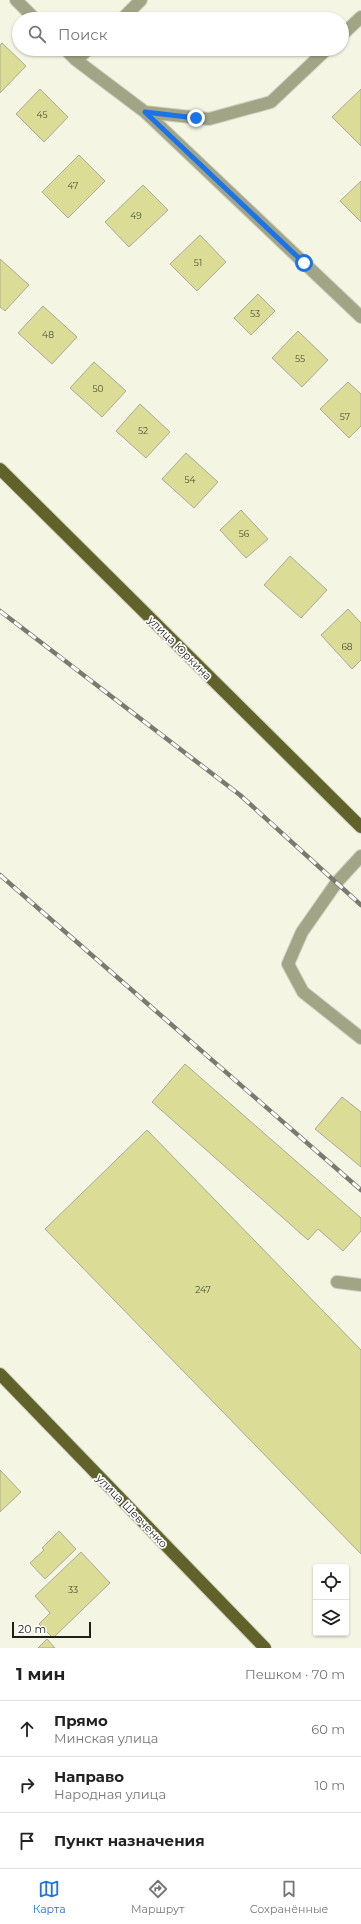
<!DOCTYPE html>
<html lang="ru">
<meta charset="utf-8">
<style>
:root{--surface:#fff;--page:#f2f2f2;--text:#222;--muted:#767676;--line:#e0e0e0;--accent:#1a73e8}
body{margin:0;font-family:Montserrat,sans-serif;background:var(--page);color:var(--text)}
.controls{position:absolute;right:12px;bottom:12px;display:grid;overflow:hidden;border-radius:4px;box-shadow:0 1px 3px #0004}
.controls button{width:36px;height:36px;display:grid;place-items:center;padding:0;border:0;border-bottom:1px solid var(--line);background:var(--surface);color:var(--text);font:20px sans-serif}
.scale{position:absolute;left:12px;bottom:10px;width:79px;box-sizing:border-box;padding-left:4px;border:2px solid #1f2019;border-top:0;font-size:11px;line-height:14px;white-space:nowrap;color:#1f2019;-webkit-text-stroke:3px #fff;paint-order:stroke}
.stop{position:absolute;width:12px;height:12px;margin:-9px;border:3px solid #1a73e8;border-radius:50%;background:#fff}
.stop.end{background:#1a73e8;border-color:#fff;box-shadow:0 1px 4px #0008}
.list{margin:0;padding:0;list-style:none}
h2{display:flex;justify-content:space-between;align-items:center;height:52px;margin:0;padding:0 16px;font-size:17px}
h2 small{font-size:13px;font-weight:400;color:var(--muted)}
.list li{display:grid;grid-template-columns:26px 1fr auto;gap:12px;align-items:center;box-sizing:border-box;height:56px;padding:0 16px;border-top:1px solid var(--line)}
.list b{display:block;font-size:15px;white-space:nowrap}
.list p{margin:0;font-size:13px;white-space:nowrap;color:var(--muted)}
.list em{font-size:13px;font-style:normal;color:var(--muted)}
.icon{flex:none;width:22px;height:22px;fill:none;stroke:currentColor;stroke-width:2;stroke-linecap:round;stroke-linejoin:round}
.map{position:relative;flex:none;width:361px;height:1648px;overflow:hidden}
.search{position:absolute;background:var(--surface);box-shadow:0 1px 3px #0004;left:12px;right:12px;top:12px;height:44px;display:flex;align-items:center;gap:10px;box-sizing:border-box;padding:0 14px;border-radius:22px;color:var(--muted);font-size:15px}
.sheet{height:220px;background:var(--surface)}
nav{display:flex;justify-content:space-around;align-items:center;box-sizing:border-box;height:56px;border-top:1px solid var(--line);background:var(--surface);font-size:11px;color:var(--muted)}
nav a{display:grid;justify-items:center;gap:2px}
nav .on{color:var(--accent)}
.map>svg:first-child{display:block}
</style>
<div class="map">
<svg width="361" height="1648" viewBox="0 0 361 1648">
<rect width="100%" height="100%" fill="#f4f5e3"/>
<!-- building -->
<path fill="#dbdd97" stroke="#aaaa9a" d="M2,43L26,66L0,93V45Z
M40,89L68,117L44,142L16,114Z
M361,89V146L332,117Z
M79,155L105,181L68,218L42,192Z
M361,181V222L340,201Z
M143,185L168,210L129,247L105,222Z
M200,235L226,262L197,291L170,264Z
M0,259L29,285L5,311L0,307Z
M258,294L275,311L251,335L234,318Z
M43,306L77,337L52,364L18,333Z
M298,331L328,360L302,387L272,358Z
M94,362L126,391L102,417L70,388Z
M348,382L361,394V426L349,438L320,409Z
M140,404L170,432L146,458L116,431Z
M186,453L218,482L194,508L162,479Z
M241,510L268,539L246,558L220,530Z
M290,556L327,590L301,618L264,585Z
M348,609L361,623V660L352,669L321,635Z
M185,1064L361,1218V1231L343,1251L318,1229L308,1240L152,1102Z
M342,1097L361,1112V1167L315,1129Z
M147,1130L361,1350V1554L45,1229Z
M0,1470L21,1492L0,1512Z
M59,1531L76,1549L45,1579L30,1563L44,1550L42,1548Z
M81,1552L110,1583L53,1638L39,1624L50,1613L35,1596Z
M47,1639L55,1648H38Z"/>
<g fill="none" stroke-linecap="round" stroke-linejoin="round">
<!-- minor casing -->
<g stroke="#cecfbf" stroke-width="14">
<path id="minor" d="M16,0L35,19
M122,19L141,0
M342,35L361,17
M65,49L76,60L145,112L361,317
M76,60L89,49
M145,112L209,119L271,102L327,49
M361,856L337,882L302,932L288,964L303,992L361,1038
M337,1282L361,1285"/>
</g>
<!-- major casing -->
<g stroke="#cecfbf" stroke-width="14">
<path id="major" d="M0,469L361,827
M0,1374L265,1648"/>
</g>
<!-- minor -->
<use href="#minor" stroke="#a2a486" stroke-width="12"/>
<!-- major -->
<use href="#major" stroke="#61622a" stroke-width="12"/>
<!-- rail casing -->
<g stroke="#7a7b6f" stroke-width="4.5">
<path id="rail" d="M0,611L240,795L361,905
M0,875L361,1190"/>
</g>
<!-- rail -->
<use href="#rail" stroke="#fff" stroke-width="3" stroke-dasharray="9" stroke-linecap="butt"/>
</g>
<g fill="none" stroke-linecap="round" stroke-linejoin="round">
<!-- route -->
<path stroke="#1a73e8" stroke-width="5" d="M196,118L145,112L304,263"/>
</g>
<g text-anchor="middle" stroke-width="3.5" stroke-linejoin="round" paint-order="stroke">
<!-- number labels -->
<g font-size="9" fill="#4e4f38">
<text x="42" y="118">45</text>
<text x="73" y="189">47</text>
<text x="136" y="219">49</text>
<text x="198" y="266">51</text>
<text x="255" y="317">53</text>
<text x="48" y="338">48</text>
<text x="300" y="362">55</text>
<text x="98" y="392">50</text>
<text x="345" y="420">57</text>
<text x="143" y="434">52</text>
<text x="190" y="483">54</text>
<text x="244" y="537">56</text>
<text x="347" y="650">68</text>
<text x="203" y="1293">247</text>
<text x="73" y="1593">33</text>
</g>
<!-- street labels -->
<g font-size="11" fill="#1f2019" stroke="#fff">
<text transform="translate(180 648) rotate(45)" y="4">улица Юркина</text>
<text transform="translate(132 1511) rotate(46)" y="4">улица Шевченко</text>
</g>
</g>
</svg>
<div class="controls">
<button><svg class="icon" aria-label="locate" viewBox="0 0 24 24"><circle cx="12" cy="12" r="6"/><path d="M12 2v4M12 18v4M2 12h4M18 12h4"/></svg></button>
<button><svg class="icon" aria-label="layers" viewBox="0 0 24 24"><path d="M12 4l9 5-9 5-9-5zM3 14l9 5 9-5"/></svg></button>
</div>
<div class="scale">20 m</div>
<div class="stop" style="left:304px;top:263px"></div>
<div class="stop end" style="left:196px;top:118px"></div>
<div class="search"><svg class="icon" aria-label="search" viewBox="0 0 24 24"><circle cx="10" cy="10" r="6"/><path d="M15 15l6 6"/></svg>Поиск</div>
</div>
<section class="sheet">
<h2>1 мин<small>Пешком · 70 m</small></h2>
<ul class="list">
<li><svg class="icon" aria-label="ahead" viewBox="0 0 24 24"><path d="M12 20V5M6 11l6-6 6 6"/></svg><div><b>Прямо</b><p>Минская улица</p></div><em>60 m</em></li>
<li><svg class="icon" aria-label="right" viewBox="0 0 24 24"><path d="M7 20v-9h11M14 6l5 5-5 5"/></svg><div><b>Направо</b><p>Народная улица</p></div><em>10 m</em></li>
<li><svg class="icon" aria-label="arrive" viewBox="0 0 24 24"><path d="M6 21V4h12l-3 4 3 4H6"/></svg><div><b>Пункт назначения</b></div></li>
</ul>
</section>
<nav>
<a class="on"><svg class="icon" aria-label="map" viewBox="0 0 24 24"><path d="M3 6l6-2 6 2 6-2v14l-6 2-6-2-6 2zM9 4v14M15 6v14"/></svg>Карта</a>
<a><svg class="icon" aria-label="directions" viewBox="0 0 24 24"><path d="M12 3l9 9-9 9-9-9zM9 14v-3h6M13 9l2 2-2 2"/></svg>Маршрут</a>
<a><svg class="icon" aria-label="saved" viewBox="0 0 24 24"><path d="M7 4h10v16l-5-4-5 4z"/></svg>Сохранённые</a>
</nav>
